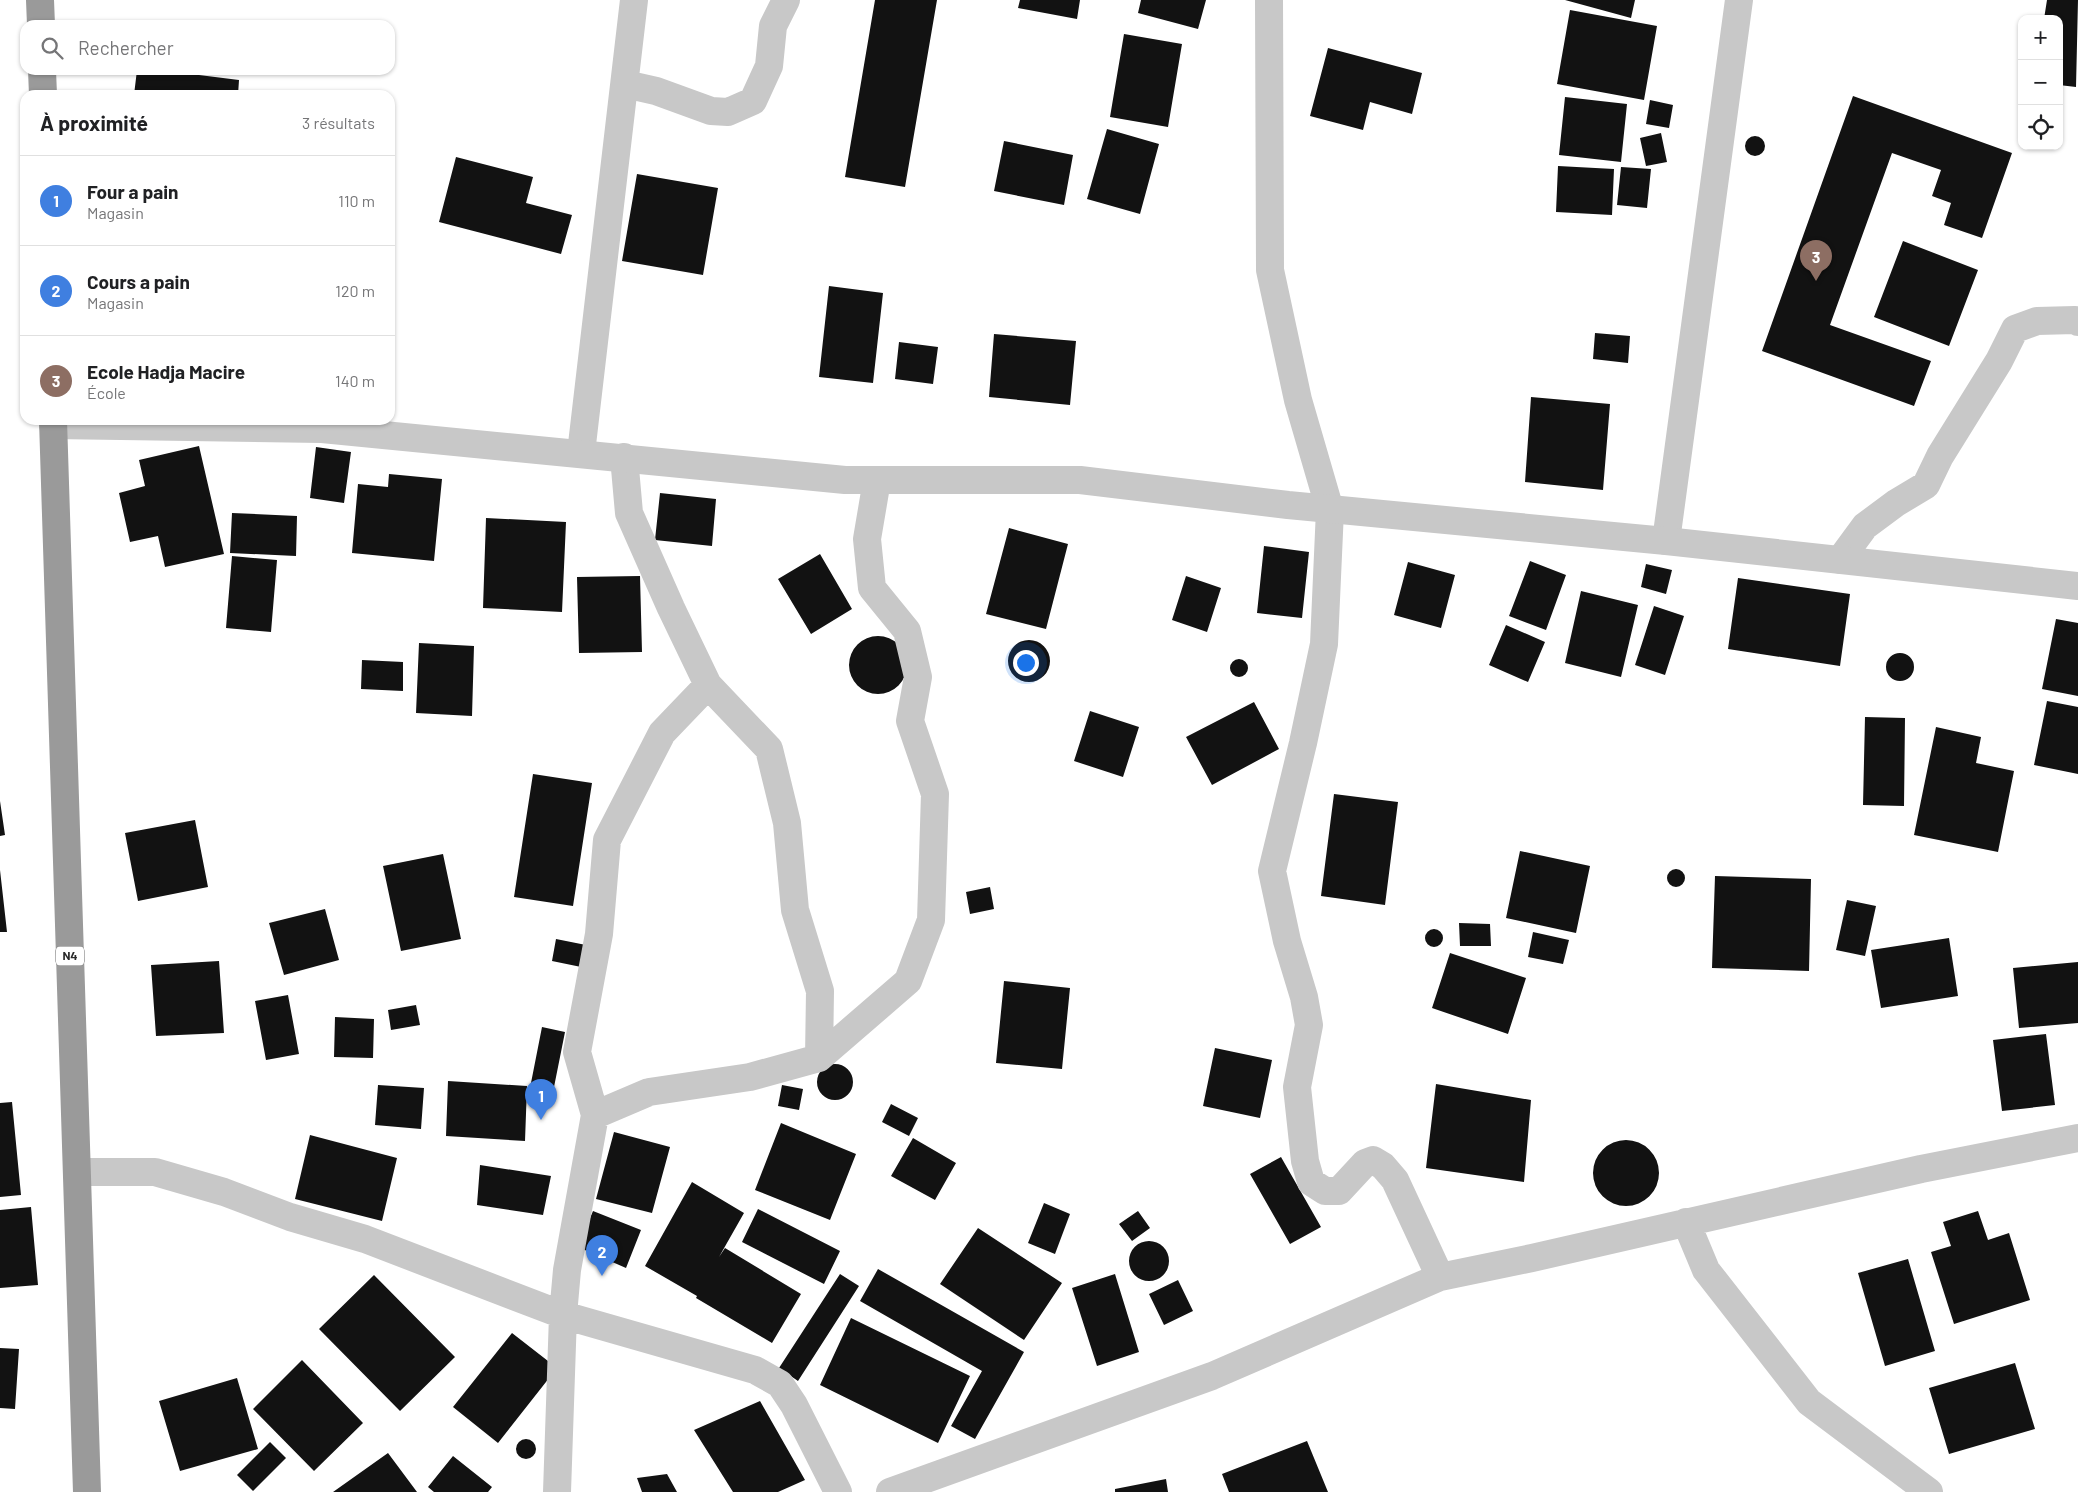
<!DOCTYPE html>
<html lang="fr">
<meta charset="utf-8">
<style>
:root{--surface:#fff;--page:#f6f6f6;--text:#202124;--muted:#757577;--line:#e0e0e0;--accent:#0f766e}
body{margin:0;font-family:Barlow,sans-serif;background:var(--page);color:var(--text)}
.controls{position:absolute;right:15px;top:15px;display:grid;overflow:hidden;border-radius:10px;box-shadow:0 1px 4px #0004}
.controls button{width:45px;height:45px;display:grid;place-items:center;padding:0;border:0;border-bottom:1px solid var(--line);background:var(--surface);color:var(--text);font:25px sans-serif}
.you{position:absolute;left:1025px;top:662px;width:18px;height:18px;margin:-12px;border:4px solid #fff;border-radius:50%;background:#1a73e8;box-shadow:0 0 0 8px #1a73e833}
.badge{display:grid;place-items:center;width:32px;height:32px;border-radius:50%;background:var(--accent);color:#fff;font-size:16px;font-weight:700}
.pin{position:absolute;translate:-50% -41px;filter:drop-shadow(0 1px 2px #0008)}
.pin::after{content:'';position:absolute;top:26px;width:18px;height:15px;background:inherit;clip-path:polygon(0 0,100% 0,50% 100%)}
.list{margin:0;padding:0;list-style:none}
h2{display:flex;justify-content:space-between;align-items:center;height:65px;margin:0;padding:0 20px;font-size:21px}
h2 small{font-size:16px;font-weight:400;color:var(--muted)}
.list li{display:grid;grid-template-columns:32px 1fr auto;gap:15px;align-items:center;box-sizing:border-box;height:90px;padding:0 20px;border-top:1px solid var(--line)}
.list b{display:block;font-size:19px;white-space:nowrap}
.list p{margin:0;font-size:16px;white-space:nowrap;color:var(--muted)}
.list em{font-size:16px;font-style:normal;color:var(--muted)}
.icon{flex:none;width:28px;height:28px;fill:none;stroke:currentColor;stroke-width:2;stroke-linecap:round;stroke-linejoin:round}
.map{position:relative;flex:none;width:2078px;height:1492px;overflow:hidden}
.search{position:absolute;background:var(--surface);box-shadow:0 1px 4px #0004;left:20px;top:20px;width:375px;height:55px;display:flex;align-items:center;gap:12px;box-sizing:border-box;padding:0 18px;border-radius:15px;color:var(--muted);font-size:19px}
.panel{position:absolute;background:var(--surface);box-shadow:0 1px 4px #0004;left:20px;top:90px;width:375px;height:335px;border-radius:15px}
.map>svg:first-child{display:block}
</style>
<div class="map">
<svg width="2078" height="1492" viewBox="0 0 2078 1492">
<rect width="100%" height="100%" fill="#fff"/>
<!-- building -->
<path fill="#121212" d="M875,0H937L905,187L845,177Z
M1020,0H1080L1077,19L1018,8Z
M1141,0H1206L1198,29L1138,13Z
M1565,0H1635L1631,18Z
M2047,0H2078L2076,87L2059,85V19H2044Z
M1570,10L1657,26L1644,100L1557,84Z
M1124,34L1182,44L1168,127L1110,117Z
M1328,48L1422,73L1412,114L1370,102L1363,130L1310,116Z
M137,70H159L239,80L238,95H134Z
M1853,96L2012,153L1982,238L1944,225L1951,203L1932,196L1941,170L1892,153L1830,325L1931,361L1914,406L1762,351Z
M1565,97L1627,104L1621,162L1559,155Z
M1650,100L1673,105L1669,128L1646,124Z
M1107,129L1159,144L1140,214L1087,199Z
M1661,133L1667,162L1646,166L1640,138Z
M1745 146a10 10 0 1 1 20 0a10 10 0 1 1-20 0Z
M1004,141L1073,155L1064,205L994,191Z
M456,157L533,177L526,203L572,215L561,254L439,222Z
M1558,166L1614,169L1612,215L1556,212Z
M1621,167L1651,169L1647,208L1617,205Z
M637,174L718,188L703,275L622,261Z
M1903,241L1978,270L1949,346L1874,317Z
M829,286L883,293L873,383L819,377Z
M1595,333L1630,336L1628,363L1593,359Z
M994,334L1076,341L1070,405L989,397Z
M899,342L938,347L933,384L895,379Z
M1531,397L1610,404L1603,490L1525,482Z
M199,446L224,554L165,567L158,536L130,542L119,493L145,486L139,460Z
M316,447L351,452L344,503L310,498Z
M389,474L442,479L434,561L352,553L358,484L388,487Z
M660,493L716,499L712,546L655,540Z
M232,513L297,516L296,556L230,553Z
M486,518L566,522L562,612L483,608Z
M1009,528L1068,544L1046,629L986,614Z
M1264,546L1309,552L1302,618L1257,613Z
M820,554L852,609L811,634L778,579Z
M232,556L277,560L271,632L226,628Z
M1530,561L1566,575L1546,630L1509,616Z
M1408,562L1455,575L1441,628L1394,615Z
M1646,564L1672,570L1666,594L1641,587Z
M640,576L642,652L579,653L577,577Z
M1186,576L1221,588L1207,632L1172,620Z
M1738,578L1850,594L1840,666L1728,649Z
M1581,591L1638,605L1621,677L1565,663Z
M1654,606L1684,616L1665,675L1635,665Z
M2056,619L2078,623V696L2042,689Z
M1506,625L1545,642L1528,682L1489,665Z
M849 665a29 29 0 1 1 58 0a29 29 0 1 1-58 0Z
M1008 661a21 21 0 1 1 42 0a21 21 0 1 1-42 0Z
M419,643L474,646L472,716L416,713Z
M1886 667a14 14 0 1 1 28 0a14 14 0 1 1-28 0Z
M1230 668a9 9 0 1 1 18 0a9 9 0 1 1-18 0Z
M362,660L403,662V691L361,689Z
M2047,701L2078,707V774L2034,765Z
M1254,702L1279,749L1212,785L1186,737Z
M1090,711L1139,727L1123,777L1074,761Z
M1865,717L1905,718L1904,806L1863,805Z
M1936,727L1981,737L1976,763L2014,771L1998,852L1914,835Z
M533,774L592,783L573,906L514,897Z
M1334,794L1398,802L1385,905L1321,896Z
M0,801L5,835L0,836Z
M195,820L208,887L138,901L125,833Z
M1520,851L1590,866L1576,933L1506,918Z
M443,854L461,939L401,951L383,866Z
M1667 878a9 9 0 1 1 18 0a9 9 0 1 1-18 0Z
M0,870L7,932H0Z
M1715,876L1811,879L1809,971L1712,968Z
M990,887L994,909L970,914L966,892Z
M1847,900L1876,906L1865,956L1836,950Z
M325,909L339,960L284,975L269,923Z
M1459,923L1490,924L1491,946H1460Z
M1425 938a9 9 0 1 1 18 0a9 9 0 1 1-18 0Z
M1533,932L1569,940L1563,964L1528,957Z
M1949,938L1958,996L1881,1008L1871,950Z
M556,939L591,946L586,968L552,961Z
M1450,953L1526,978L1508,1034L1432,1008Z
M219,961L224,1033L156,1036L151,965Z
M2078,962V1023L2019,1028L2013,968Z
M1004,981L1070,988L1062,1069L996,1063Z
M288,995L299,1054L266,1060L255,1001Z
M416,1005L420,1025L391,1030L388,1010Z
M335,1017L374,1019L373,1058L334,1057Z
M542,1027L565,1032L553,1092L530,1088Z
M2046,1034L2055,1105L2002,1111L1993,1040Z
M1215,1048L1272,1060L1260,1118L1203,1106Z
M817 1082a18 18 0 1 1 36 0a18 18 0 1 1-36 0Z
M448,1081L527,1086L525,1141L446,1136Z
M1436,1084L1531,1100L1524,1182L1426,1168Z
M378,1085L424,1088L421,1129L375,1125Z
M782,1085L803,1089L799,1110L778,1106Z
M12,1102L21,1195L0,1197V1103Z
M891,1104L918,1118L909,1136L882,1122Z
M781,1123L856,1154L830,1220L755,1190Z
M614,1132L670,1147L652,1213L596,1199Z
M310,1135L397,1158L382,1221L295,1199Z
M913,1138L956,1163L935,1200L891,1176Z
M1593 1173a33 33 0 1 1 66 0a33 33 0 1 1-66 0Z
M1281,1157L1321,1227L1290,1244L1250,1174Z
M480,1165L551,1176L543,1215L477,1205Z
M692,1182L744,1213L719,1257L725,1248L801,1294L772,1343L696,1298L697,1296L645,1266Z
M1044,1203L1070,1214L1055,1254L1028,1243Z
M31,1207L38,1285L0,1288V1210Z
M758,1209L840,1251L824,1284L742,1242Z
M593,1211L641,1230L626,1268L578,1247Z
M1138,1211L1150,1228L1132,1241L1119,1224Z
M1978,1211L1988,1240L2009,1233L2030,1300L1954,1324L1931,1252L1951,1246L1943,1222Z
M978,1228L1062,1283L1024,1340L940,1284Z
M1129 1261a20 20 0 1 1 40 0a20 20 0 1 1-40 0Z
M1908,1259L1935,1351L1885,1366L1858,1273Z
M878,1269L1024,1352L975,1439L951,1426L982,1371L860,1301Z
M840,1274L859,1286L798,1381L779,1368Z
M1115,1274L1139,1352L1097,1366L1072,1288Z
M374,1275L455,1357L400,1411L319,1329Z
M1178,1280L1193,1311L1164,1325L1149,1294Z
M851,1318L970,1376L938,1443L820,1385Z
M512,1333L557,1368L498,1443L453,1407Z
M0,1348L19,1349L15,1409L0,1408Z
M302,1360L363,1423L314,1471L253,1409Z
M2015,1363L2035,1429L1949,1454L1929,1388Z
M237,1378L258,1449L180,1471L159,1401Z
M760,1401L805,1480L778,1492H733L694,1430Z
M516 1449a10 10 0 1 1 20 0a10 10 0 1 1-20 0Z
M1307,1441L1328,1492H1229L1222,1474Z
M270,1442L286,1458L253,1491L237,1475Z
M388,1453L417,1492H333Z
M453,1456L492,1487L488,1492H434L428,1487Z
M667,1474L677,1492H642L637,1478Z
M1166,1479L1168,1492H1115V1489Z"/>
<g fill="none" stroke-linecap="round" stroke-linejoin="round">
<!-- minor -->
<path stroke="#c8c8c8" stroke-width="28" d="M1269,0L1270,270L1298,400L1330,510L1324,644L1303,743L1272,871L1287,941L1304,997L1309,1025L1297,1087L1305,1161L1311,1182L1325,1191H1339L1365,1163L1373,1160L1383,1166L1395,1180L1440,1277
M625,84L656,91L711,111L728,112L753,101L769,66L773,26L786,0
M581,453L634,0
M624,457L629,513L671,608L708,685L769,749L787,823L795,910L820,991L819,1058
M1666,541L1739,0
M1840,560L1865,526L1896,503L1926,485L1940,456L1999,361L2015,329L2037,321L2075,320L2078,322
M595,1115L649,1092L750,1077L819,1058L908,981L931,920L935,794L910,721L918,677L907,631L872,588L867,539L877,480
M77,1172H155L224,1192L290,1217L365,1239L563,1315L755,1370L780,1384L794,1405L838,1492
M1686,1222L1706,1270L1809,1402L1929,1492
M557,1492L563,1315L567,1270L595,1115L577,1052L599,934L607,840L662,733L708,685
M890,1492L1212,1376L1440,1277L1532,1258L1921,1169L2078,1138"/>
<!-- tertiary -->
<path stroke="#c8c8c8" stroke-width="28" d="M53,425L322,429L845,480H1080L1288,505L1666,541L2078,586"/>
<!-- trunk -->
<path stroke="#9a9a9a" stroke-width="28" d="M40,0L41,25
M42,70L43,95
M53,420L87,1492"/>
</g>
<g text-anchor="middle" stroke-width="5" stroke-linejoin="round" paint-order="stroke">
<!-- shield labels -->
<rect fill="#fff" stroke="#6b6b6b" stroke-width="1" x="56" y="946.5" width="28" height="19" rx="4"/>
<g font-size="12" font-weight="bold" fill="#2b2b2b">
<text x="70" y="960">N4</text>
</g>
</g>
</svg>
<div class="controls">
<button>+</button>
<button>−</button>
<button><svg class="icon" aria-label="locate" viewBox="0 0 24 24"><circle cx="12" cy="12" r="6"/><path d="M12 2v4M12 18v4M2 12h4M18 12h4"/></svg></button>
</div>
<div class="you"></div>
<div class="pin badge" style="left:541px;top:1120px;background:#3f7fe0">1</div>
<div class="pin badge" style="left:602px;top:1276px;background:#3f7fe0">2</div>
<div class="pin badge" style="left:1816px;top:281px;background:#8d6e63">3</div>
<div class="search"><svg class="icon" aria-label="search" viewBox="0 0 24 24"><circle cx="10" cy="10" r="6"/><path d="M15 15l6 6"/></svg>Rechercher</div>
<section class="panel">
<h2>À proximité<small>3 résultats</small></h2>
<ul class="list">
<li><span class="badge" style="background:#3f7fe0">1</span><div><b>Four a pain</b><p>Magasin</p></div><em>110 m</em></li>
<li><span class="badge" style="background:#3f7fe0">2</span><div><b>Cours a pain</b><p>Magasin</p></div><em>120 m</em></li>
<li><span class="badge" style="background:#8d6e63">3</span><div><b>Ecole Hadja Macire</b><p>École</p></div><em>140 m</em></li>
</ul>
</section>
</div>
